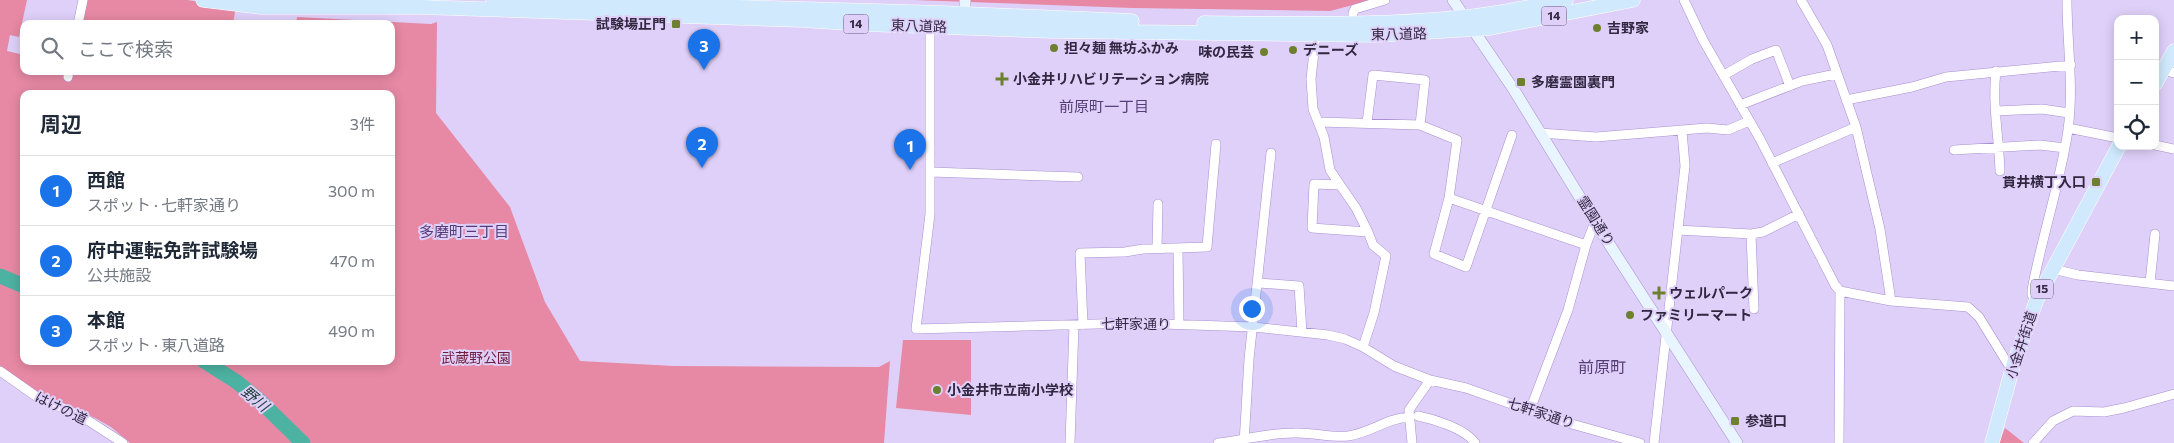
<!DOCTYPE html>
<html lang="ja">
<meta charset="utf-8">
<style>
:root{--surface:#fff;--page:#f2f2f3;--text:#1f2937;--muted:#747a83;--line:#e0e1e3;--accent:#1a73e8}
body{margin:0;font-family:Commissioner,"Noto Sans JP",sans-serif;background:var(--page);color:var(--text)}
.controls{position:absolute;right:15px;top:15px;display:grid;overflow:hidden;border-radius:10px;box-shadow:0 2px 12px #0003}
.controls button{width:45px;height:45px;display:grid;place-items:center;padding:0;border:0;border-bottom:1px solid var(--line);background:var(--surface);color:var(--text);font:25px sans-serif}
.you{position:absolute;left:1251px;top:308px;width:18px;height:18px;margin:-12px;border:4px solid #fff;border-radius:50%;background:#1a73e8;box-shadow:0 0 0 8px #1a73e833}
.badge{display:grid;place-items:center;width:32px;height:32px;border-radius:50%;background:var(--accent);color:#fff;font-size:16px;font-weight:700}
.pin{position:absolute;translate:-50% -41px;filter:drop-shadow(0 1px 2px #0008)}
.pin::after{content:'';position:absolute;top:26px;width:18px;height:15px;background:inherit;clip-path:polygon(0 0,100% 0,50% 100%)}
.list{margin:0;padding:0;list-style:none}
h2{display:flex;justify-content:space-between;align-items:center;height:65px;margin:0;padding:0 20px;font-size:21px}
h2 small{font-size:16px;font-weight:400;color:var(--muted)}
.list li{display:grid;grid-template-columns:32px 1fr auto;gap:15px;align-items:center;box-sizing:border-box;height:70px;padding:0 20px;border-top:1px solid var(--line)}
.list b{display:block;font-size:19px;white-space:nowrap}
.list p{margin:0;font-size:16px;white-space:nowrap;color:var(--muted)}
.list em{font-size:16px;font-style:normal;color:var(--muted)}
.icon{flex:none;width:28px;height:28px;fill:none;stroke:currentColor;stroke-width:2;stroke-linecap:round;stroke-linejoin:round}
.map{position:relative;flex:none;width:2174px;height:443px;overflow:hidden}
.search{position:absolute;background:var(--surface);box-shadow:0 2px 12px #0003;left:20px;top:20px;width:375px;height:55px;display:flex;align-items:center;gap:12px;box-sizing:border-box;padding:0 18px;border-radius:10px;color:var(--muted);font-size:19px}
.panel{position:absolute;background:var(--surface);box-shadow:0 2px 12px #0003;left:20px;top:90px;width:375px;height:275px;border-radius:10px}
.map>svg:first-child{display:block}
</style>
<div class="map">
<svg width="2174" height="443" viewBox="0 0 2174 443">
<rect width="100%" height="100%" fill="#dfd0f9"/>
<!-- green -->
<path fill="#e789a4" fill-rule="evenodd" d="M0,0H27L19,37L10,35L7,51L24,55V71H391V24H296L297,17L431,24L437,22L436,113L510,207L545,302L580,361L674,366L879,367L890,361L884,443H130L111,427L95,418L34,392L0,369ZM24,94H391V361H24Z
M85,0H187L234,7L235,12L233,24H79Z
M913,0H1372L1330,11L1132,8Z
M903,340H971V415L896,408Z
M2005,428L2024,443H1999Z"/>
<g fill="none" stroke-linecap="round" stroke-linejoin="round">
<!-- river -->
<path stroke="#4cb2a2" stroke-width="15" d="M0,276L24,286
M204,361L237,382L260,401L303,443"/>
<!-- street casing -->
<g stroke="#a990d0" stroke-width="10">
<path id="street" d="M1684,0L1703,40L1760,139L1835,285L1840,291L1891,301L1968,307L1979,317L2008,364L2013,366
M1801,0L1827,45L1856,127L1880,229L1891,301
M1353,23V13L1355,9L1385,0
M78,24L83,0
M930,26V214L916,329L1132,323L1254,327L1328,335L1345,339L1363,347L1394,366L1430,380L1466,388L1554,419L1640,443
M1316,34L1311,79L1313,109L1324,137L1330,170L1340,185
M2164,70L2174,73
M1996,71C1992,104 1999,138 2000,171
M1724,75L1752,59L1776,50L1790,86
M68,77L69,71
M1846,100L1912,87L1946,77L2071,65
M1740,105L1802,81L1836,74
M1996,111L2042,109L2069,113
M1319,122L1420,125L1457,140L1449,198L1586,245
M1367,123L1373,75L1425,80L1420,125
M2068,128L2118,138
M1540,133L1596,137L1707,128L1728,130L1749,121
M2155,145L2174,149
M1954,150L2040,145L2065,148
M1772,163L1856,127
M931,172L1078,177
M1449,198L1434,254L1466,267L1512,135
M1678,230L1751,234L1763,232L1799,214
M1751,234L1754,309
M1157,248L1158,204
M1178,248L1179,324
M2053,269L2078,275L2174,286
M1259,283L1299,286L1302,332
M2150,283L2155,234
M2037,299L2032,295V290C2042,236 2060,184 2068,130C2074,86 2067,44 2067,0
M1083,325L1080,253L1125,252L1143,249L1207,247L1216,144
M1363,347L1374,313L1386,256L1373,245L1368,232L1312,228L1314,184L1340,185L1356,208L1368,232
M0,371L37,397L81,416L123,443
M1530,410L1568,310L1586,245L1595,222
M1418,416C1434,419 1466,429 1475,443
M1070,443L1074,325
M1218,443C1244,440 1268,433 1294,433C1313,432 1330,438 1348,436C1370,433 1387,418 1410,417
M1244,443L1249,359L1271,153
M1412,443L1409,410L1430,380
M1654,443L1685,166L1682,131
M1839,443L1840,291
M2033,443L2053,421L2073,411L2104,412L2124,408L2174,394"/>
</g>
<!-- secondary casing -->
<g stroke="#a990d0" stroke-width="12">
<path id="secondary" d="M965,0V21
M1453,0L1514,90L1595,222L1737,443"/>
</g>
<!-- primary casing -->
<g stroke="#fff" stroke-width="15">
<path id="primary" d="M203,0L261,7H419L802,20L863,24L1053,31L1378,35L1490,28L1633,0
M493,0L943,13L1132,21
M1204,23C1291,24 1379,26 1465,17C1499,14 1533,6 1566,0
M2155,84L2174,51
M1992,443L2013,366L2037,299L2119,146"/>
</g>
<!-- street -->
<use href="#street" stroke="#fff" stroke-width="9"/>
<!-- secondary -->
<use href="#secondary" stroke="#e8f4fe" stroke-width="11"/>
<!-- primary -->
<use href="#primary" stroke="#d0e9fc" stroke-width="14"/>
</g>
<!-- markers -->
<g fill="#6c8030" stroke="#dfd0f9" stroke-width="2">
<rect x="671" y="19" width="10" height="10" rx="2.5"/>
<circle cx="1597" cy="28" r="5"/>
<circle cx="1054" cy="48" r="5"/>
<circle cx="1293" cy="50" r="5"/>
<circle cx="1264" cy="52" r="5"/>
<path d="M999.5 71.5h5v5h5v5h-5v5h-5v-5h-5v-5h5z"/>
<rect x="1516" y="77" width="10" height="10" rx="2.5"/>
<rect x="2091" y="177" width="10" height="10" rx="2.5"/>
<path d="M1656.5 285.5h5v5h5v5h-5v5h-5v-5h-5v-5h5z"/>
<circle cx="1630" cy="315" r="5"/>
<circle cx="937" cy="390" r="5"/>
<rect x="1730" y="416" width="10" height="10" rx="2.5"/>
</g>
<g text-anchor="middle" stroke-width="4" stroke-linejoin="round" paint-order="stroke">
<!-- shield labels -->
<g fill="#dfd0f9" stroke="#655a78" stroke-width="1">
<rect x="1541.5" y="6.5" width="25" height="19" rx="4"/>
<rect x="843.5" y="14.5" width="25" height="19" rx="4"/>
<rect x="2031" y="279.5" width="22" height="19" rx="4"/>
</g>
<g font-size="12" font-weight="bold" fill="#312741">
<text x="1554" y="20">14</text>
<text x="856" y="28">14</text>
<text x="2042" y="293">15</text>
</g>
<!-- poi labels -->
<g font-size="14" font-weight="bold" fill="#312741" stroke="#dfd0f9" text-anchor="start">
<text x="666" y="29" text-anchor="end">試験場正門</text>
<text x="1607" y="33">吉野家</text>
<text x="1064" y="53">担々麺 無坊ふかみ</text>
<text x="1303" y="55">デニーズ</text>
<text x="1254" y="57" text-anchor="end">味の民芸</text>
<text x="1013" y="84">小金井リハビリテーション病院</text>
<text x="1531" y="87">多磨霊園裏門</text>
<text x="2086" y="187" text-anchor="end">貫井横丁入口</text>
<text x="1669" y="298">ウェルパーク</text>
<text x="1640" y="320">ファミリーマート</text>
<text x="947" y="395">小金井市立南小学校</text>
<text x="1745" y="426">参道口</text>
</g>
<!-- street labels -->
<g font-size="14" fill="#312741" stroke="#dfd0f9">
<text transform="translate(919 26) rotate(2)" y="5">東八道路</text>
<text transform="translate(1399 34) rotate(-1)" y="5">東八道路</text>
<text transform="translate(1596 221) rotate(58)" y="5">霊園通り</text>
<text x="1136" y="329">七軒家通り</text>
<text transform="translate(2021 345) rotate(-72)" y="5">小金井街道</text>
<text transform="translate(61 408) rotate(26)" y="5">はけの道</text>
<text transform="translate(1541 413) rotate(18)" y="5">七軒家通り</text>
</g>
<!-- park labels -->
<g font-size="14" fill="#6e1e3c" stroke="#dfd0f9">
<text x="476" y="363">武蔵野公園</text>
</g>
<!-- neighbourhood labels -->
<g font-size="15" fill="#553d77" stroke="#dfd0f9">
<text x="1104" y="112">前原町一丁目</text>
<text x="464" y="237">多磨町三丁目</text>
</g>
<!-- water labels -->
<g font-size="15" font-style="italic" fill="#22413c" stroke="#dfd0f9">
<text transform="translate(255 399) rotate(39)" y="5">野川</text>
</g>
<!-- quarter labels -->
<g font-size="16" fill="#553d77" stroke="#dfd0f9">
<text x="1602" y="373">前原町</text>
</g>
</g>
</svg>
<div class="controls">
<button>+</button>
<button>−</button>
<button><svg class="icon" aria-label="locate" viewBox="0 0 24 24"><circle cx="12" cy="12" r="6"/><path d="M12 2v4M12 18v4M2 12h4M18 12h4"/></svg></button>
</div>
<div class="you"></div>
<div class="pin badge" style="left:910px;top:170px">1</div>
<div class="pin badge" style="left:702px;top:168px">2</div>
<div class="pin badge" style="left:704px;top:70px">3</div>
<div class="search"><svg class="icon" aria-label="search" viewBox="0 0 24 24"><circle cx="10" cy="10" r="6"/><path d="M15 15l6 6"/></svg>ここで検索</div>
<section class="panel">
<h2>周辺<small>3件</small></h2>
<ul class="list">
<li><span class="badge">1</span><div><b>西館</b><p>スポット · 七軒家通り</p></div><em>300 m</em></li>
<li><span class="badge">2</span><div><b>府中運転免許試験場</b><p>公共施設</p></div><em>470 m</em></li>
<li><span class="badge">3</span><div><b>本館</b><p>スポット · 東八道路</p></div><em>490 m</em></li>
</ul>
</section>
</div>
